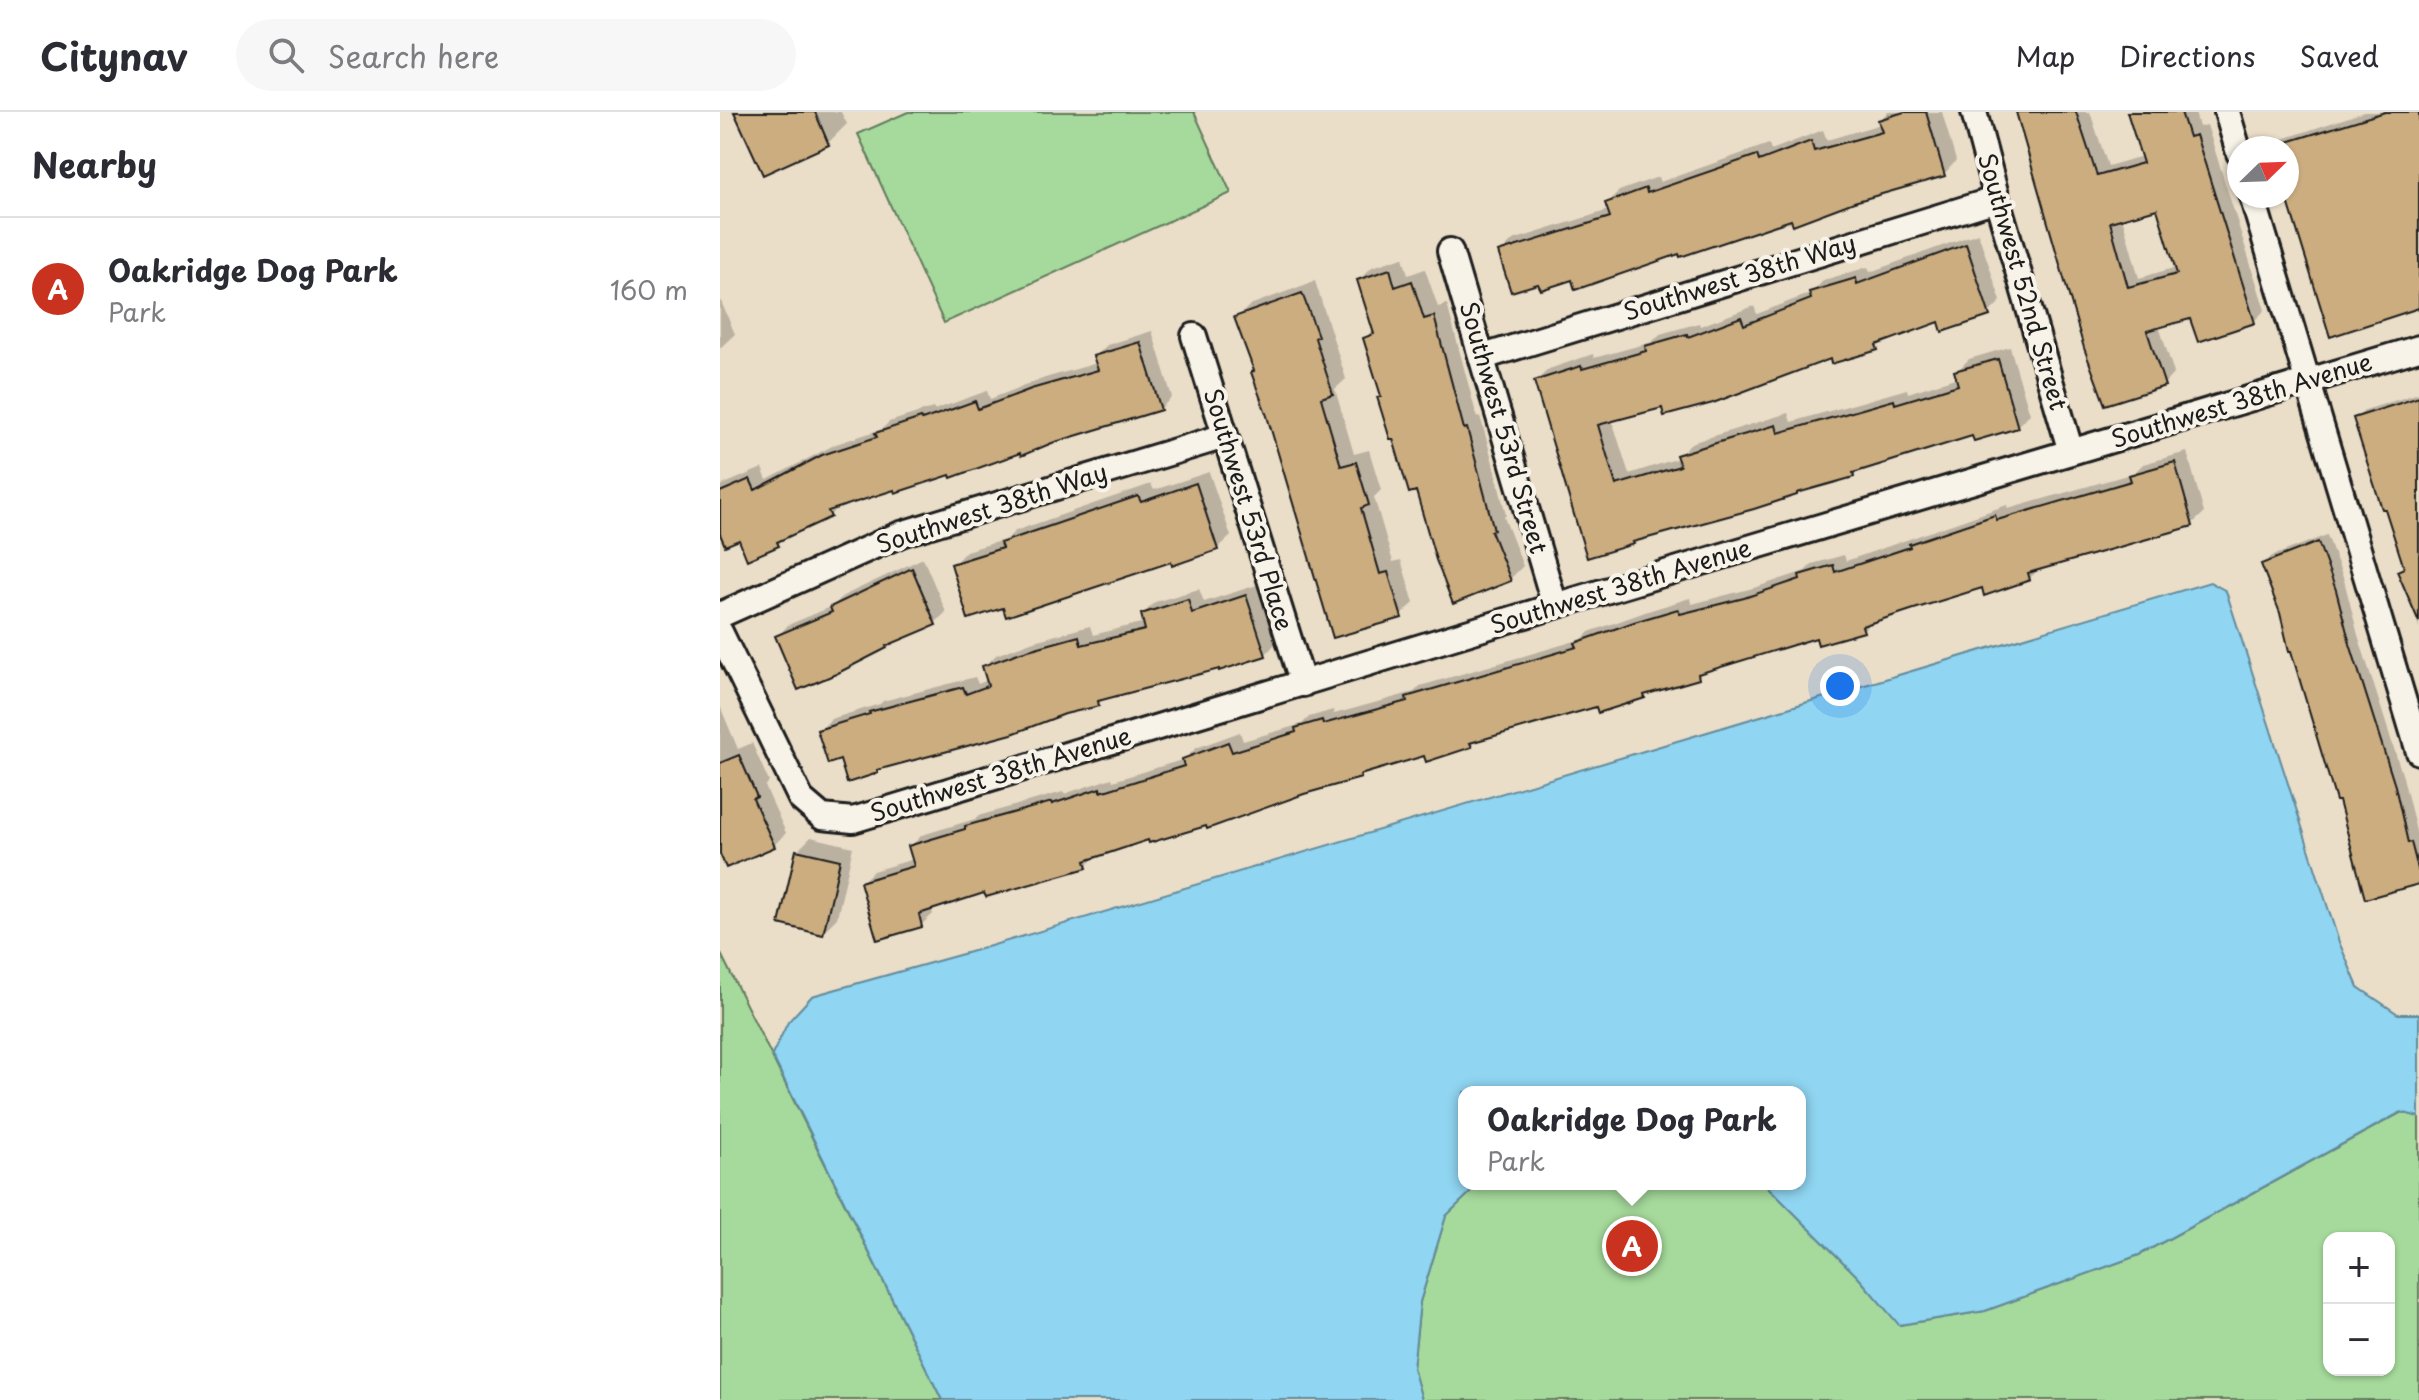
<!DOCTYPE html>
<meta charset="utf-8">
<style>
:root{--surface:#fff;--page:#f7f7f7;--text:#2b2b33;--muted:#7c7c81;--line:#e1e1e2;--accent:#c8321e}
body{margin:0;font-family:"Playpen Sans",sans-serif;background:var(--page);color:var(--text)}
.controls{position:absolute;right:24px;bottom:24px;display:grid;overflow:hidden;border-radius:16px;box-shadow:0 2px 6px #0004}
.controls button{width:72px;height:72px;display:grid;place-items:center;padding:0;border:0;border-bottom:2px solid var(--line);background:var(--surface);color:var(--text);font:40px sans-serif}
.compass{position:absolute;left:1507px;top:24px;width:72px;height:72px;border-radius:50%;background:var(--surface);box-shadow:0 2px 6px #0004;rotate:67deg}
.you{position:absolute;left:1120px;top:574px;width:28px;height:28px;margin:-20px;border:6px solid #fff;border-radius:50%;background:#1a73e8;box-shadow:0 0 0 12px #1a73e833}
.badge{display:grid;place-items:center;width:52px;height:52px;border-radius:50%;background:var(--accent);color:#fff;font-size:26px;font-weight:700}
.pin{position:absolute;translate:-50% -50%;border:4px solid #fff;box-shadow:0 2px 8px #0006}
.popup{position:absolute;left:738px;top:974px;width:348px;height:104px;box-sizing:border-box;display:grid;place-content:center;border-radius:16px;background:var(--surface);filter:drop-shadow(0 2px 6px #0005);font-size:26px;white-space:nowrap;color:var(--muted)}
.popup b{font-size:30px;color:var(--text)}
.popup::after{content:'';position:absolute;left:50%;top:100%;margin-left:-16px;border:16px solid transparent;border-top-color:var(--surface)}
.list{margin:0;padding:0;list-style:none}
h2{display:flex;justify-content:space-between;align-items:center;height:104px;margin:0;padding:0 32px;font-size:34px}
h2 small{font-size:26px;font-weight:400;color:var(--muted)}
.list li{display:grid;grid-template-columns:52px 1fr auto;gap:24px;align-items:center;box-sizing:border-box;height:144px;padding:0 32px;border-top:2px solid var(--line)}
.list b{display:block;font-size:30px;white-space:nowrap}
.list p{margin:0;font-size:26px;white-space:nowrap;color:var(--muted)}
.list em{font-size:26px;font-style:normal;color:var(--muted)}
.icon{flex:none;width:44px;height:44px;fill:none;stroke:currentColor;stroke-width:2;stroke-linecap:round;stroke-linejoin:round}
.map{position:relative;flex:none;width:1699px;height:1288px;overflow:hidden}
header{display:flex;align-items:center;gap:48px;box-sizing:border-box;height:112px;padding:0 40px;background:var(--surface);border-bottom:2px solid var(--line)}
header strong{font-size:38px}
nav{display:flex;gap:44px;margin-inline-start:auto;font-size:28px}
.search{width:560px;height:72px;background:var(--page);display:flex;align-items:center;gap:20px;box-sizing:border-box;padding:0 28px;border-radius:44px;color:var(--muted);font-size:30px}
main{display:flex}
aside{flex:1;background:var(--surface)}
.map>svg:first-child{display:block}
</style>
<header>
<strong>Citynav</strong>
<div class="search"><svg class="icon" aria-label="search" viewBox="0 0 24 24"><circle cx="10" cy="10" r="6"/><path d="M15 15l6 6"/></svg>Search here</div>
<nav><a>Map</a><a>Directions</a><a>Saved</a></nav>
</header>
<main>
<aside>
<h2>Nearby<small></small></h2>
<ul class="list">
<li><span class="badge">A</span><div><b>Oakridge Dog Park</b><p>Park</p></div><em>160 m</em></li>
</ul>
</aside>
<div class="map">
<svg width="1699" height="1288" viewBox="0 0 1699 1288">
<rect width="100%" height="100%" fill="#eadec9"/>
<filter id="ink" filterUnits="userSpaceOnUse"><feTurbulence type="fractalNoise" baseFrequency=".0125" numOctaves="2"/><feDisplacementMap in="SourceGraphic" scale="16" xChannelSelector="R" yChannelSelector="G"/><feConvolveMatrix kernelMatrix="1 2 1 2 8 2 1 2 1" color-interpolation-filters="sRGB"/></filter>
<g filter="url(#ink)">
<!-- green -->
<path fill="#a6da9c" stroke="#617b5c" stroke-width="2" fill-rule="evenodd" d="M188,0H474L511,81L224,211L138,22Z
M0,840L222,1288H0Z
M1682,1000L1699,1005V1288H702L693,1256L700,1190L726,1104L759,1072H1045L1138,1165L1180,1213L1265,1199L1419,1143ZM1609,1126H1669V1258H1609Z"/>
<!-- water -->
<path fill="#90d5f1" stroke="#628b9c" stroke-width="2" d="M1490,470L1506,479L1619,830L1638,875L1678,902H1699V1005L1681,1000L1419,1143L1265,1199L1179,1213L1138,1165L1045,1072H1080V980H744V1072H759L726,1104L700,1190L693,1256L702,1288H222L52,943L68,910L92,884L257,838Z"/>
<!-- shadow -->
<path fill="#0003" fill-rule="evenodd" d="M17,0H121L127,12L108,31L44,60Z
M1168,0H1222L1236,49L1224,62L960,140L854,166L820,169L781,140L793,128L889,98L887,92L899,79L938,65L940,70L1049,32L1051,38L1103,18L1107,28L1161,12L1160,8Z
M1298,0H1370L1388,54L1423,44L1409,0H1475L1479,15L1487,13L1545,198L1534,209L1472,205L1439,214L1454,261L1444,272ZM1438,95L1457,155L1419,166L1402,105Z
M1644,0H1699V196L1567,79V36H1554L1563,27Z
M1258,121L1281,189L1268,202L1220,208L1166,227L1156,236L1111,244L892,308L909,362L959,346V344L971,331L1068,301L1071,310L1187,277L1188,281L1238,265L1236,260L1249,247L1290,235L1310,302L1297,314L1253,321L1140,357L1133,363L917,426L816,269L829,257L873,242L874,246L932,230L940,222L979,211L980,214L1034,194L1037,202L1091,181L1104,168L1148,155L1150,160Z
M683,145L688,163L705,157L718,195L727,192L757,305L760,304L772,347L786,403L784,405L803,454L790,467L697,377L660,285L662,282L645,226L654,217L639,168L652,155Z
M595,169L626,267L615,277L634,342L649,338L661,378L654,385L673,450L681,448L694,491L680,504L536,258L517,206L530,193Z
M0,187L15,222L0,236Z
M432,219L452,285L440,297L119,394L110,403L66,424L58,432L20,425L0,417V374L42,356L47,368L116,332L162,317L169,310L213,296L214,298L267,279L270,287L325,266L377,251L375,245L387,233Z
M1699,281V516L1696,505L1698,503L1679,459L1685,454L1636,307L1645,298Z
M1467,340L1484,401L1472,412L1320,456L1309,467L1263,474L1153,508L1142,519L1098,524L986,557L978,565L928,580L924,584L878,593L757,627L750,634L705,642L430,725L378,742L366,754L265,778L211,796L213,802L201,813L142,770L153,759L194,747L190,735L202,723L255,707L258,704L343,680L344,682L392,666L393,669L465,647L476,636L520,620L523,629L582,612L589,605L613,598L614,602L694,580L700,574L862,527L869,520L928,499L970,486L972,492L1037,475L1085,459L1092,452L1124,443L1126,449L1287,393L1288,397L1414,361L1423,352Z
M489,360L511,424L497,437L284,493L233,453L246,439L287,427L295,419L431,372L434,378Z
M1607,423L1624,468L1638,523L1683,665L1697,723L1699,722V770L1621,686L1562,501L1543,453L1552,444Z
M203,446L226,500L215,511L170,531L166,535L58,524L68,513L113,494L123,484Z
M537,473L556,531L545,543L386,585L378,592L162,654L157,659L121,646L100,618L111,607L160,592L163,589L255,565L258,572L268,568L264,555L276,543L314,529L370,514L373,523L425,510L423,502L435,490L479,477L484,490Z
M0,594L18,637L32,631L49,670L45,674L66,721L54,733L0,737Z
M91,725L133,735L117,806L103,820L77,739Z"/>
<!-- building -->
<path fill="#cbad80" stroke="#1c1c1c" stroke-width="2" fill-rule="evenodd" d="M14,0H95L109,33L43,63Z
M1184,0H1206L1225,64L1134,90L1073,113L1071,108L960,145L959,142L855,178L852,168L821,178L818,172L791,180L778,140L890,105L885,91L926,76L927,81L1037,43L1039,49L1091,29L1094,39L1162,20L1158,8Z
M1296,0H1356L1377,64L1423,51L1407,0H1461L1469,25L1476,23L1535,211L1478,230L1470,207L1427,219L1445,274L1385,293L1364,236ZM1437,97L1457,162L1408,175L1390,110Z
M1665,0H1699V196L1610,225L1567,86V30Z
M1246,132L1270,204L1222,220L1219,210L1156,233L1158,238L1111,252L1110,247L993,291L944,304L942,296L878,313L896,373L960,354L956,343L1056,313L1058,321L1174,288L1175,292L1238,273L1234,259L1278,247L1298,316L1254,329L1252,324L1133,361L1134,365L1077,381V383L1034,397L913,430L914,432L867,446L814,269L861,254L862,257L926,239L925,234L967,222L968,225L1021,205L1024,213L1091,187L1089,180L1136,166L1137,172Z
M670,157L675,175L692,169L704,207L714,204L744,317L747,316L759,361L774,418L771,419L791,469L733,492L716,448L696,379L689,381L673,327H670L657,285L661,284L643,226L654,222L637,168Z
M582,181L598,224L595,226L613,282L601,286L621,354L636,350L649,393L641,396L660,462L668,460L682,506L613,526L547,304L531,260L534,259L514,205Z
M420,230L441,298L332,331L301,344L300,341L231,366L230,363L175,381L174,378L108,399L111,405L57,430L59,434L27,448L19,428L5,434L0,422V380L30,367L35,378L102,343L157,325L155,321L201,306L202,308L255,289L258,297L311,277L378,258L373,244Z
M1699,285V510L1677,459L1684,456L1665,397H1662L1633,306Z
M1455,350L1473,414L1308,461L1310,468L1264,484L1262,476L1194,497L1142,514L1144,520L1098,533L1096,526L978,562L979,567L924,583L925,586L878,601L876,595L750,631L752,635L706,650L704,644L640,663L641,666L584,682L487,717L486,714L429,731L428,728L365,749L367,756L266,785L264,781L199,802L202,815L157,828L140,770L194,754L188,734L245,717V714L332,690V692L380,676L381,680L464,654L462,647L508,630L512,640L576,620L575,616L602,608L603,612L687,589L686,585L857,535L855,531L914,510L958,497L960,502L1024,486L1080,467L1079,463L1113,453L1115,460L1190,435L1189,432L1275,403L1277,408L1411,369L1409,363Z
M476,371L498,438L452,454L451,450L286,505L283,496L248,507L231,452L282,436L280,431L418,384L421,390Z
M1598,430L1616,478L1630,532L1675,674L1688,731L1691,730L1699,761V772L1645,787L1619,689H1616L1571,539H1569L1560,501L1541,452Z
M192,456L216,513L166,534L167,536L116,562L78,578L55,524L112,500L110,495Z
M526,483L546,544L499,559V557L378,589L379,594L345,602L292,622L157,658L158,661L127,671L120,648L108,652L97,618L150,602L149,600L243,575L246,582L268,574L262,554L301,540L359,524L361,533L425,518L421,502L468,487L472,501Z
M19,643L37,685L33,687L55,735L6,756L0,742V651Z
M76,738L120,748L103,823L59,812Z"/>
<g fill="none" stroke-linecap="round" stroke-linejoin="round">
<!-- street casing -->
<g stroke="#1c1c1c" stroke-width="30">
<path id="street" d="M1254,0L1277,87L1351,340
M1507,0L1519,41
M1532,84L1699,640
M730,139L835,494
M474,224L583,572
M763,245L1277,87
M0,503L181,422L505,324
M0,520L81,687L102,705L133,708L835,494L1699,236"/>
</g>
<!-- street -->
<use href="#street" stroke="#f7f3e8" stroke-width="24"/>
</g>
</g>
<g text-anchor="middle" stroke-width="8" stroke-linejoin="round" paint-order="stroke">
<!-- street labels -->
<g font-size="24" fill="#1c1c1c" stroke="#f7f3e8">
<text transform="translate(1020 166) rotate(-17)" y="8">Southwest 38th Way</text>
<text transform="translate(1302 170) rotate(74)" y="8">Southwest 52nd Street</text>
<text transform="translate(1522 289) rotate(-17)" y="8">Southwest 38th Avenue</text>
<text transform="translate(783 316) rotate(74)" y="8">Southwest 53rd Street</text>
<text transform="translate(272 397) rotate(-18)" y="8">Southwest 38th Way</text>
<text transform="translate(528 398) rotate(73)" y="8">Southwest 53rd Place</text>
<text transform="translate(901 475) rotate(-17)" y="8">Southwest 38th Avenue</text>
<text transform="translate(281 663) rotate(-17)" y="8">Southwest 38th Avenue</text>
</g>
</g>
</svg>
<div class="controls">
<button>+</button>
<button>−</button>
</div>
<svg class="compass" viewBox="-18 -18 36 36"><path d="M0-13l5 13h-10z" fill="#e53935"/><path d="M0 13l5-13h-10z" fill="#7c7c81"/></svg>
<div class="you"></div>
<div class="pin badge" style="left:912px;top:1134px">A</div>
<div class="popup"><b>Oakridge Dog Park</b>Park</div>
</div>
</main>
